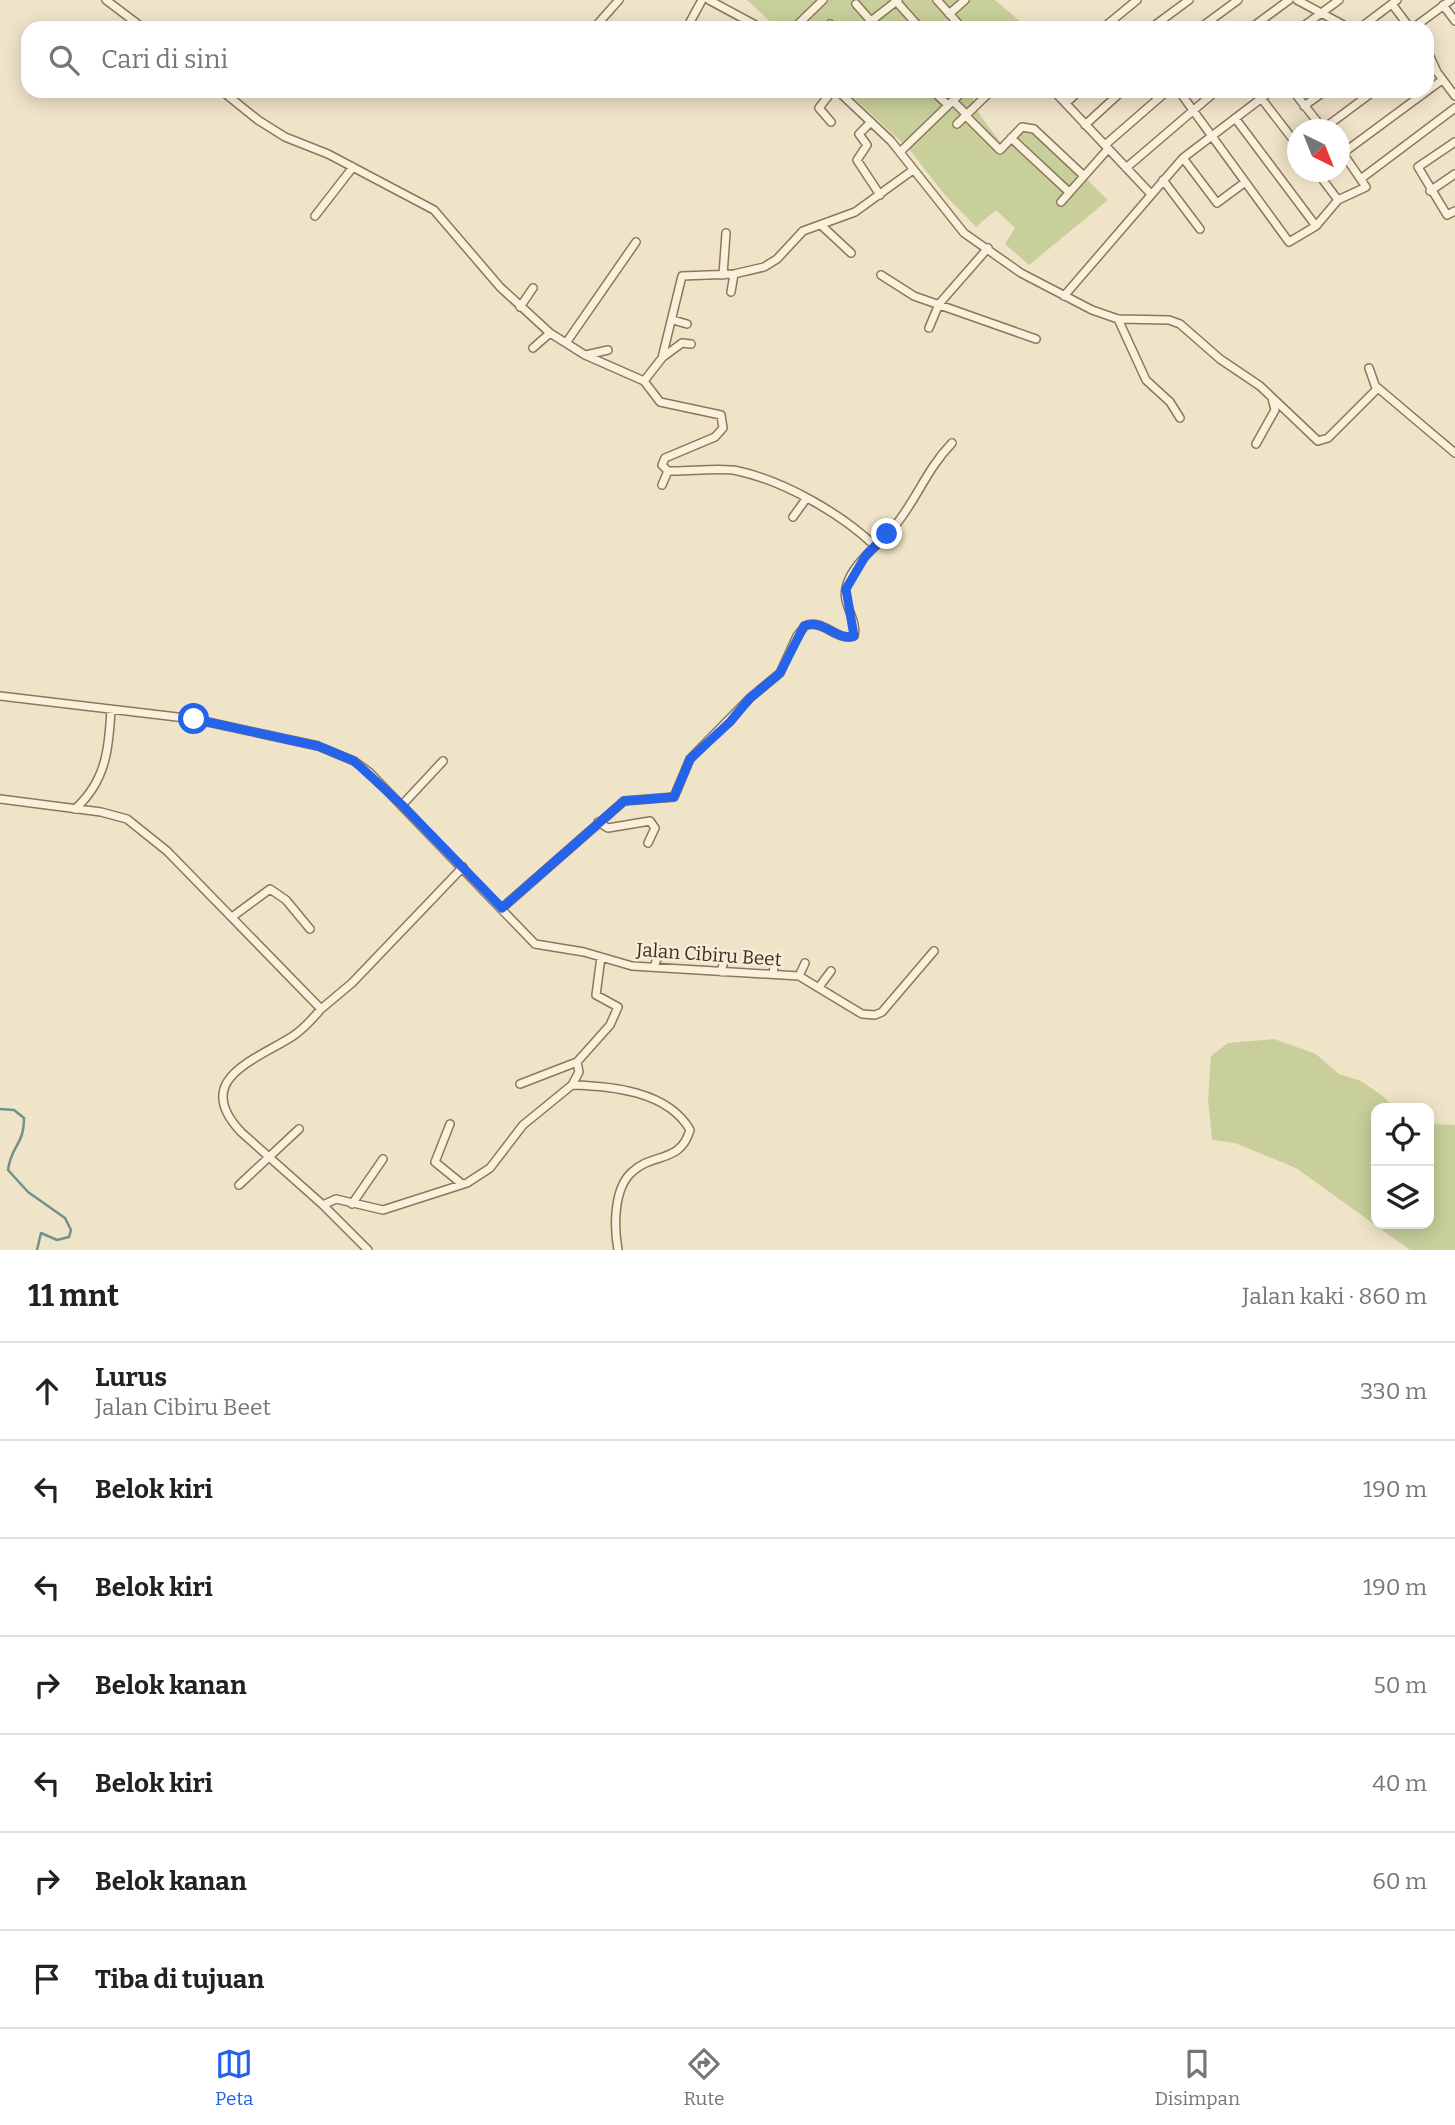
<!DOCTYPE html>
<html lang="id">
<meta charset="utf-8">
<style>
:root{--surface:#fff;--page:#f6f6f6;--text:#222;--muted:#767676;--line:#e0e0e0;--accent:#2563eb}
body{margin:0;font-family:Bitter,serif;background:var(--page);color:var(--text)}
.controls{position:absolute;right:21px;bottom:21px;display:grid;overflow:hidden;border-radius:14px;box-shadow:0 4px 18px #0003}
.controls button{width:63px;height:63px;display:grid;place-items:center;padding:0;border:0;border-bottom:2px solid var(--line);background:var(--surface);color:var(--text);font:35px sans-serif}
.compass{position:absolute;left:1287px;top:119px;width:63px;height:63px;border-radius:50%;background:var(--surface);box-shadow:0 4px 18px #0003;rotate:137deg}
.stop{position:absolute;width:21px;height:21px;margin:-16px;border:5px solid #2563eb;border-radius:50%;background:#fff}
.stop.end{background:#2563eb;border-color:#fff;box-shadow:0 2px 7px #0008}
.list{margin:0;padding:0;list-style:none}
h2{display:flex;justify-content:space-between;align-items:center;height:91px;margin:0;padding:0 28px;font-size:30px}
h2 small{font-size:23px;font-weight:400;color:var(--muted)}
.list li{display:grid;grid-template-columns:46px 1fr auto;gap:21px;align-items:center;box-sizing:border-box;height:98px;padding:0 28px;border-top:2px solid var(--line)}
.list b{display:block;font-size:26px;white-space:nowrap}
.list p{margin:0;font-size:23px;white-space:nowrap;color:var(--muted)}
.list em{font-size:23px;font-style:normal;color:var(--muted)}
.icon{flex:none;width:38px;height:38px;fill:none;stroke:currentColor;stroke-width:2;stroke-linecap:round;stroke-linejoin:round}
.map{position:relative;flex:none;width:1455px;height:1250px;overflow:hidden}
.search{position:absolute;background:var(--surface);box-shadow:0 4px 18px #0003;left:21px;right:21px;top:21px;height:77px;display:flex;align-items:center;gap:18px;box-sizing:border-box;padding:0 24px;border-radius:21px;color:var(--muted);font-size:26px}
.sheet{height:777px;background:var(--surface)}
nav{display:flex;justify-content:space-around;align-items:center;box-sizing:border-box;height:98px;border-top:2px solid var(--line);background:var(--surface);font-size:19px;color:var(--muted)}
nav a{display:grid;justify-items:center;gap:4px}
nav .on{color:var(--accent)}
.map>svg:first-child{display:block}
</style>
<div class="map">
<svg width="1455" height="1250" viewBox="0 0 1455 1250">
<rect width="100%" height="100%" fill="#f0e4c8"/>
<!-- green -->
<path fill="#c9cf9b" d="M747,0H995L1027,27L777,28Z
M846,91H976L972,104L1003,146L1030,124L1108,200L1029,265L1005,244L1015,228L996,210L976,227L945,195L908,148Z
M1274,1039L1316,1054L1339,1074L1361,1081L1384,1097L1394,1108H1376V1224H1429V1124L1455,1125V1250H1410L1296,1168L1235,1143L1212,1140L1208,1099L1211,1056L1228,1043Z"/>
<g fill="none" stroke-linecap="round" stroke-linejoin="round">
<!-- stream -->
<path stroke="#6f938a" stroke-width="2.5" d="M0,1109L14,1110L24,1118C24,1146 11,1145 8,1170L28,1192L65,1218L71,1230L69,1237L57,1240L41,1233L37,1250"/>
<!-- minor casing -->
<g stroke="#8d765c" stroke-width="10">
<path id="minor" d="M106,0L143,28
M709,0L761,28
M895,0L920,28
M937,0L962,28
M1297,0L1349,28
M856,4L877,28
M1392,4L1410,28
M1443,5L1455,21
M949,14L965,0
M830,24L833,28
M594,28L619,0
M699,28L690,22L702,0
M794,28L823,0
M862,28L898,0
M1103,28L1137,0
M1151,28L1189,0
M1200,28L1238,0
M1251,28L1289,0
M1301,28L1339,0
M1360,28L1397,0
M1413,28L1451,0
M1427,50L1437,72
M1427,66L1437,72L1455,96
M222,91L258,120L285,137L328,154L434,210L500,287L550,333L585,355L644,381L660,402L721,415L723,428L715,437L665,458L662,465L668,471
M838,91L891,141L964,233L1021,273L1092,310L1118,319L1169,320L1180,324L1220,359L1260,386L1318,441L1328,438L1378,388L1455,453
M933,91L948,105
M1054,91L1150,193
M1179,91L1289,242L1316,226L1338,200L1366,187L1340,149
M1293,91L1324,130
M1427,91L1442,80
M1261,98L1298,146
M953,101L967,115
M1066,103L1079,91
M1304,106L1325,91
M966,116L1000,150L1022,127L1034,129L1084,176
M1235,118L1316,226
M831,122L819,108L832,91
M871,122L859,134L867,145L857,160L880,195
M957,124L991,91
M1085,125L1122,91
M1323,129L1374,91
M1011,138L1069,192
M1455,142L1418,167L1447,215L1455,211
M1105,145L1167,91
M900,152L963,91
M1343,153L1427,91
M1183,158L1217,203L1244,183
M1126,168L1216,91
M1317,172L1338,200
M1362,178L1455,108
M1163,180L1200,229
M1430,191L1455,174
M1061,202L1108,149
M315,216L353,167
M821,225L851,253
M723,275L726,233
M881,275L914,296L1036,339
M731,292L734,274
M1064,296L1183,158L1271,91
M520,307L533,288
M1118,319L1146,380L1170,402L1180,418
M673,320L687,324
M929,328L939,304L988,248
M566,343L636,242
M533,348L550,333
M586,355L608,350
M663,357L682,343L691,344
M1369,368L1376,388
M644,381L662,358L682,276L734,274L764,267L777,259L803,231L855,212L913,170
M1256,444L1275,410L1272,398
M668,471C687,472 722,467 738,471C784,481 840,513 874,545
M662,485L668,471
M793,517L806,499
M0,696L194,719L318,746L354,761L369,772L535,944L584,952L632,966L799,976L862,1014L875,1015L882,1012L934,951
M0,799L101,812L127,819L167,851L321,1009C313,1018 304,1029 293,1036C256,1060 191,1079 241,1132L323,1205L368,1250
M402,805L443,761
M75,809C106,781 109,749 111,709
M598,822L608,828L650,821L655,828L648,843
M502,908L624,801L674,797L690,759L750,698L780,673L797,636L805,626C823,618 837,642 854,636C858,620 842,605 846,588C851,564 878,546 893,528C916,502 925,471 952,443
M232,917L270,889L286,900L310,929
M654,967L660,950
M721,972L725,957
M773,974L775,959
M799,976L805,963
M819,987L831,971
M321,1009L352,983L463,867
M520,1084L577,1062L610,1025L618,1007L596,995L601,957
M572,1085L579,1072L577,1062
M450,1124L435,1162L462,1184
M239,1185L299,1129
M352,1204L383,1159
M323,1205L336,1199L383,1210L467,1183L490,1168L523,1125L572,1085C611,1086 668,1091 690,1130C680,1164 653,1152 632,1172C613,1189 614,1228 618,1250"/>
</g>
<!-- minor -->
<use href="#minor" stroke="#faf1dc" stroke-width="7"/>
</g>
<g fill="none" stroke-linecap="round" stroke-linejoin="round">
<!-- route -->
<path stroke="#2563eb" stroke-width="9" d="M194,719L318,746L354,761L402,805L502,908L624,801L674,797L690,759L730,722L750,698L780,673L804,626C823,618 837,642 854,636L846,589L866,555L887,534"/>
</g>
<g text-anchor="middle" stroke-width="5" stroke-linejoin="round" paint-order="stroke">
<!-- street labels -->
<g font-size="19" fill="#3d2e20" stroke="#f7eed8">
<text transform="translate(709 954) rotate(4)" y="7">Jalan Cibiru Beet</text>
</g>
</g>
</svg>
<div class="controls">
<button><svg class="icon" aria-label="locate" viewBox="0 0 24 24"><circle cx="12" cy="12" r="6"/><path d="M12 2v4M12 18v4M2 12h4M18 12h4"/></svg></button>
<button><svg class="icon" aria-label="layers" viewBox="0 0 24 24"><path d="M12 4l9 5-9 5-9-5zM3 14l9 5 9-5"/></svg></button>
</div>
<svg class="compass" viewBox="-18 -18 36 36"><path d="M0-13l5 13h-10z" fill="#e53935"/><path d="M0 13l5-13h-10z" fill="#767676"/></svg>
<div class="stop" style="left:194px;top:719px"></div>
<div class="stop end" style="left:887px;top:534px"></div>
<div class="search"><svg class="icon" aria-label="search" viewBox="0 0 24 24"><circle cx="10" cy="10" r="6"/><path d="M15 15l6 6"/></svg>Cari di sini</div>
</div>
<section class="sheet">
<h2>11 mnt<small>Jalan kaki · 860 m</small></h2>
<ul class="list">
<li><svg class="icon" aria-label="ahead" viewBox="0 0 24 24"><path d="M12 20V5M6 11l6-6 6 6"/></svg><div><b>Lurus</b><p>Jalan Cibiru Beet</p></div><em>330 m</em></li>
<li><svg class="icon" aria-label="left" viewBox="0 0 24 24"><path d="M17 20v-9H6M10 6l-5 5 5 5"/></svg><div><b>Belok kiri</b></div><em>190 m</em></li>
<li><svg class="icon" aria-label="left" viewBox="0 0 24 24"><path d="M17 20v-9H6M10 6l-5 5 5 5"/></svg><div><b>Belok kiri</b></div><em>190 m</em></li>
<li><svg class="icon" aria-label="right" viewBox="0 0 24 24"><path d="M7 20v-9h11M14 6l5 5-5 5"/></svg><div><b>Belok kanan</b></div><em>50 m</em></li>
<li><svg class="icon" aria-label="left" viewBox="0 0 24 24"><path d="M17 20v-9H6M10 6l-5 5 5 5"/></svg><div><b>Belok kiri</b></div><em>40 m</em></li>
<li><svg class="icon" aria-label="right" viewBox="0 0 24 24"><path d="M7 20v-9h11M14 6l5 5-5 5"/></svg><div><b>Belok kanan</b></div><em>60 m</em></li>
<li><svg class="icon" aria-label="arrive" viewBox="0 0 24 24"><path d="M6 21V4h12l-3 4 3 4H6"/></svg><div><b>Tiba di tujuan</b></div></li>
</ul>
</section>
<nav>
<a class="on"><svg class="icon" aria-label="map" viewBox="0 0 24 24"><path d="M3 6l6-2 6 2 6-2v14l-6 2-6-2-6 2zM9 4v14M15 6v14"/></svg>Peta</a>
<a><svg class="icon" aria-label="directions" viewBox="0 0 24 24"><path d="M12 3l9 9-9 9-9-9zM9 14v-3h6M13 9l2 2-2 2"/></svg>Rute</a>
<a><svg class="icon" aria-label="saved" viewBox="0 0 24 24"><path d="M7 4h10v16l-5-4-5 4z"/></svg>Disimpan</a>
</nav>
